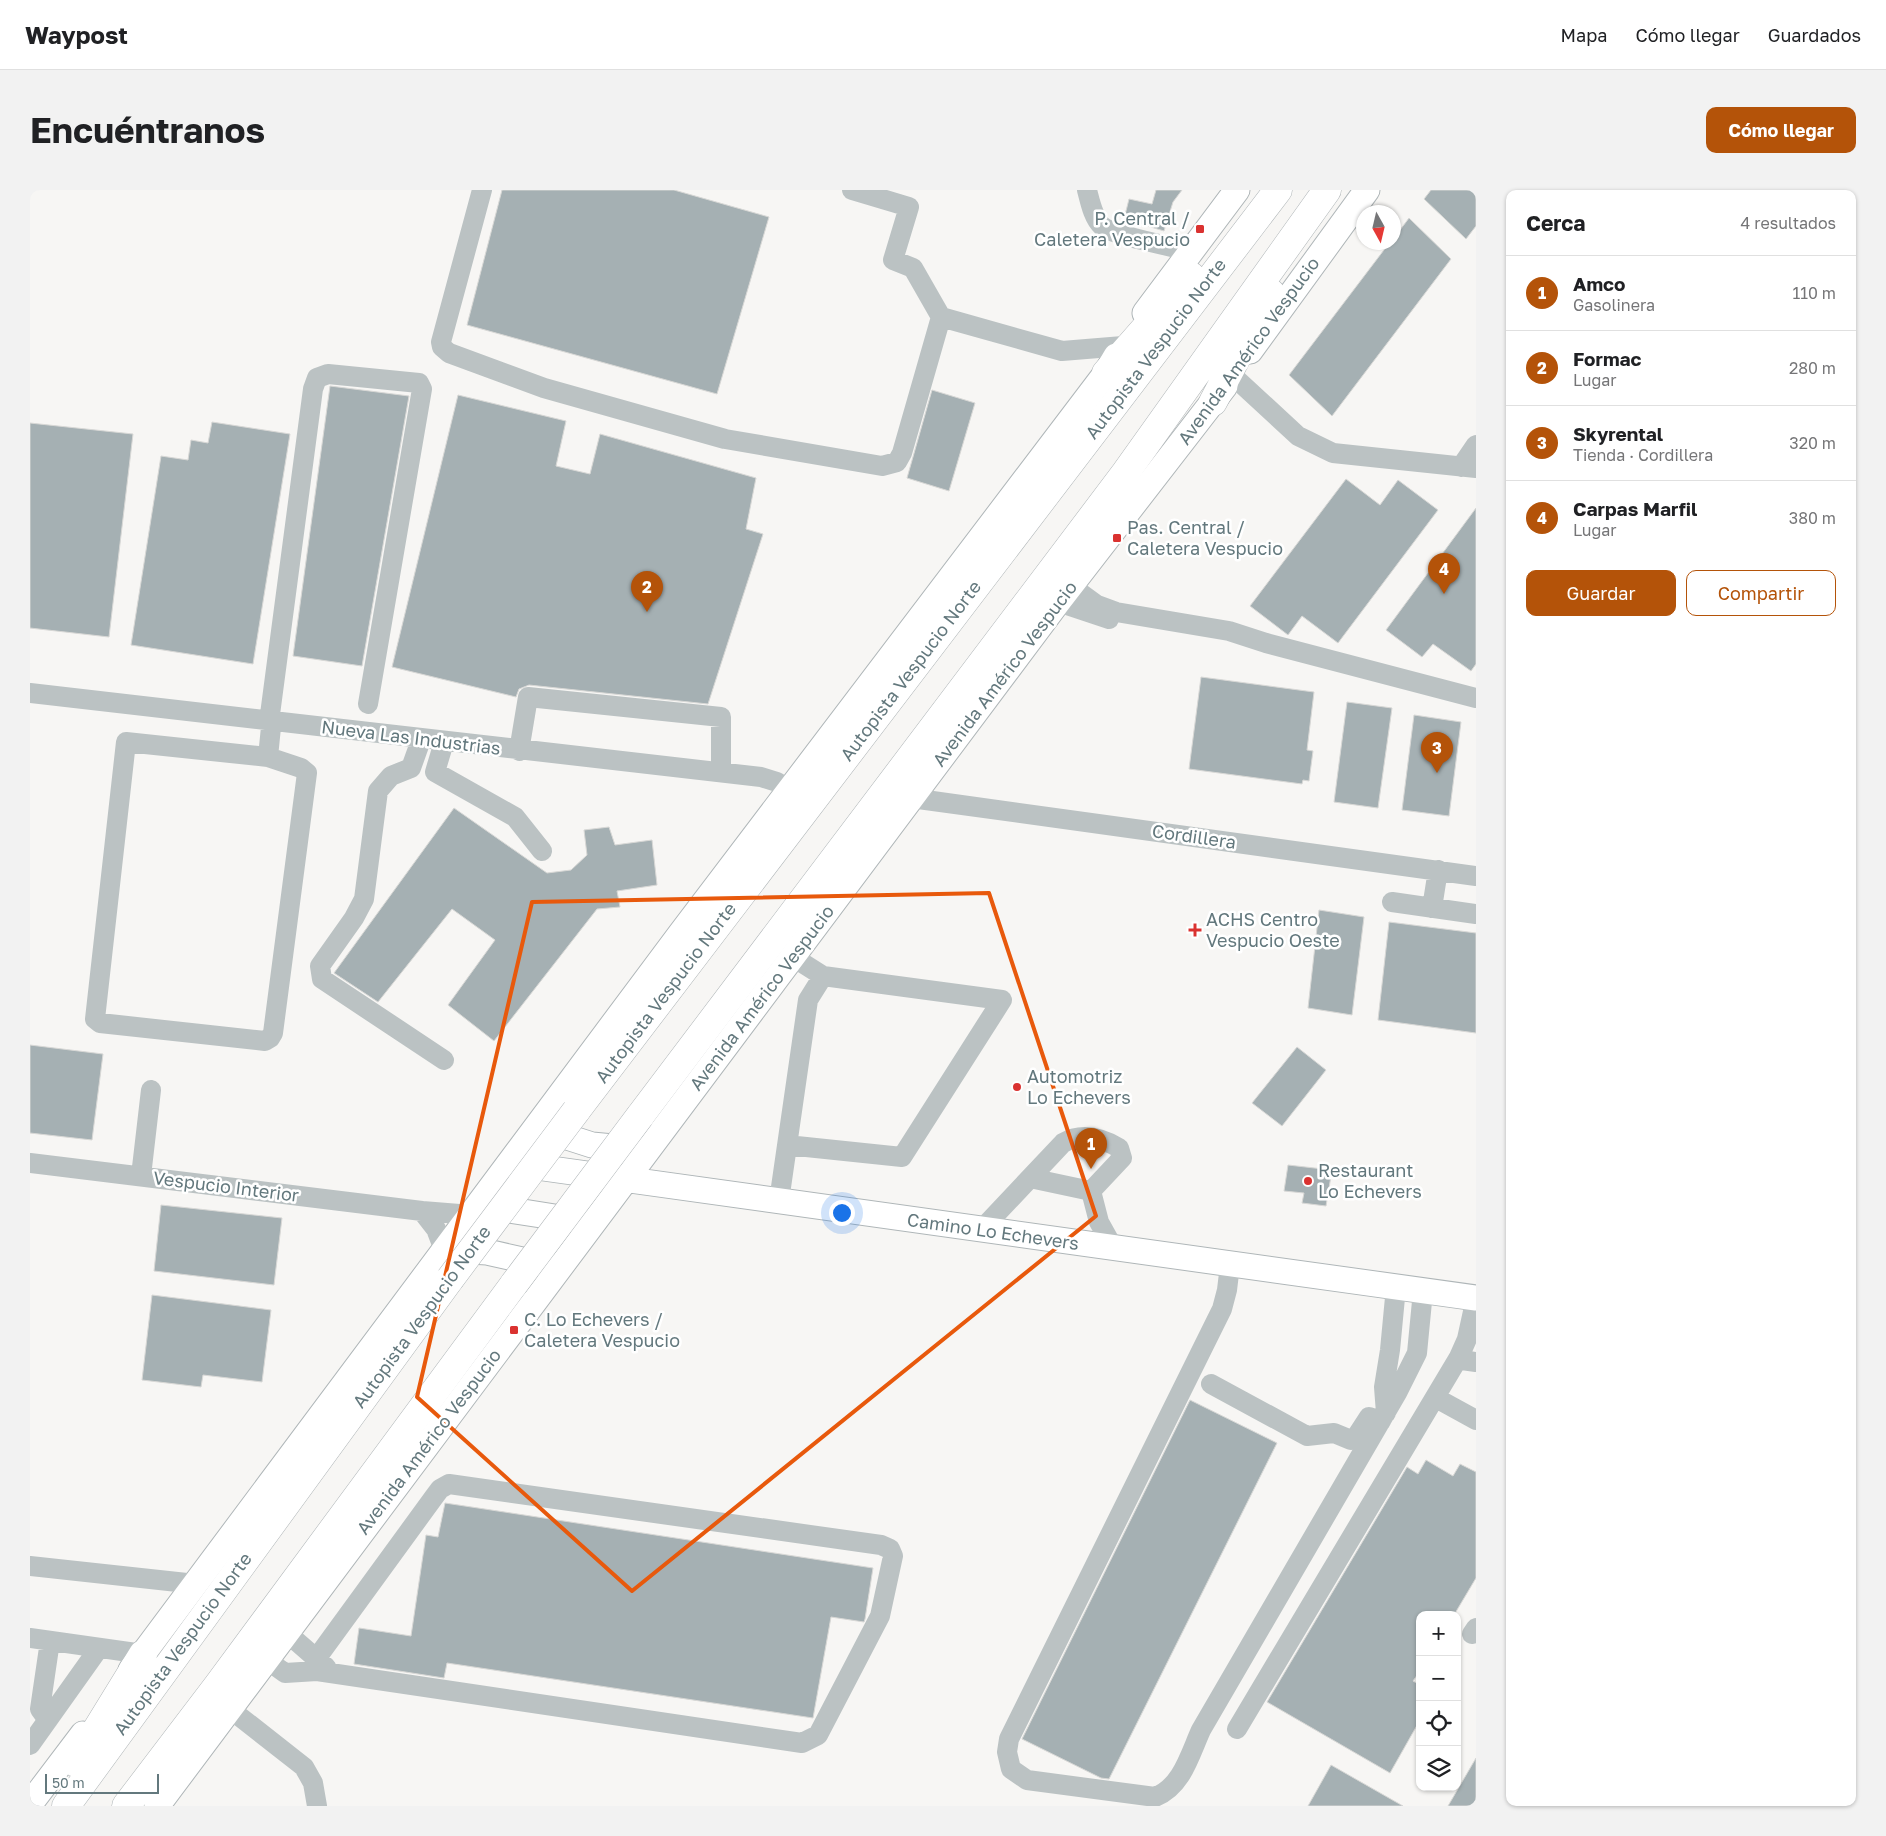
<!DOCTYPE html>
<html lang="es">
<meta charset="utf-8">
<style>
:root{--surface:#fff;--page:#f2f2f2;--text:#202124;--muted:#757577;--line:#e0e0e0;--accent:#b45309}
body{margin:0;font-family:"Golos Text",sans-serif;background:var(--page);color:var(--text)}
.controls{position:absolute;right:15px;bottom:15px;display:grid;overflow:hidden;border-radius:10px;box-shadow:0 1px 4px #0004}
.controls button{width:45px;height:45px;display:grid;place-items:center;padding:0;border:0;border-bottom:1px solid var(--line);background:var(--surface);color:var(--text);font:25px sans-serif}
.compass{position:absolute;left:1326px;top:15px;width:45px;height:45px;border-radius:50%;background:var(--surface);box-shadow:0 1px 4px #0004;rotate:172deg}
.scale{position:absolute;left:15px;bottom:12px;width:114px;box-sizing:border-box;padding-left:5px;border:2px solid #63787d;border-top:0;font-size:14px;line-height:18px;white-space:nowrap;color:#63787d;-webkit-text-stroke:4px #fff;paint-order:stroke}
.you{position:absolute;left:811px;top:1022px;width:18px;height:18px;margin:-12px;border:4px solid #fff;border-radius:50%;background:#1a73e8;box-shadow:0 0 0 8px #1a73e833}
.badge{display:grid;place-items:center;width:32px;height:32px;border-radius:50%;background:var(--accent);color:#fff;font-size:16px;font-weight:700}
.pin{position:absolute;translate:-50% -41px;filter:drop-shadow(0 1px 2px #0008)}
.pin::after{content:'';position:absolute;top:26px;width:18px;height:15px;background:inherit;clip-path:polygon(0 0,100% 0,50% 100%)}
.list{margin:0;padding:0;list-style:none}
h2{display:flex;justify-content:space-between;align-items:center;height:65px;margin:0;padding:0 20px;font-size:21px}
h2 small{font-size:16px;font-weight:400;color:var(--muted)}
.list li{display:grid;grid-template-columns:32px 1fr auto;gap:15px;align-items:center;box-sizing:border-box;height:75px;padding:0 20px;border-top:1px solid var(--line)}
.list b{display:block;font-size:19px;white-space:nowrap}
.list p{margin:0;font-size:16px;white-space:nowrap;color:var(--muted)}
.list em{font-size:16px;font-style:normal;color:var(--muted)}
.actions{display:flex;gap:10px;padding:15px 20px}
.actions a{flex:1;padding:11px 0;border:1px solid var(--accent);border-radius:10px;text-align:center;font-size:18px;color:var(--accent)}
.actions .main{background:var(--accent);color:#fff}
.icon{flex:none;width:28px;height:28px;fill:none;stroke:currentColor;stroke-width:2;stroke-linecap:round;stroke-linejoin:round}
.map{position:relative;flex:none;width:1446px;height:1616px;overflow:hidden;border-radius:10px}
header{display:flex;align-items:center;gap:30px;box-sizing:border-box;height:70px;padding:0 25px;background:var(--surface);border-bottom:1px solid var(--line)}
header strong{font-size:24px}
nav{display:flex;gap:28px;margin-inline-start:auto;font-size:18px}
.intro{display:flex;align-items:center;justify-content:space-between;box-sizing:border-box;height:120px;padding:0 30px}
h1{margin:0;font-size:35px}
.button{padding:12px 22px;border-radius:10px;background:var(--accent);color:#fff;font-size:18px;font-weight:700}
main{display:flex;gap:30px;padding:0 30px}
aside{flex:1;background:var(--surface);border-radius:10px;box-shadow:0 1px 4px #0004}
.map>svg:first-child{display:block}
</style>
<header>
<strong>Waypost</strong>
<nav><a>Mapa</a><a>Cómo llegar</a><a>Guardados</a></nav>
</header>
<div class="intro"><h1>Encuéntranos</h1><a class="button">Cómo llegar</a></div>
<main>
<div class="map">
<svg width="1446" height="1616" viewBox="0 0 1446 1616">
<rect width="100%" height="100%" fill="#f7f6f4"/>
<!-- building -->
<path fill="#a5b0b3" stroke="#d8d8d6" d="M472,0H644L739,27L687,204L437,135Z
M1126,0H1152L1143,12L1134,41L1094,29L1099,9L1122,14Z
M1401,0H1446V36L1436,49L1394,9Z
M1379,28L1421,69L1302,226L1259,185L1360,52H1364V48Z
M300,196L379,206L332,476L263,466Z
M902,200L945,213L919,301L877,288Z
M428,205L536,231L526,276L560,284L570,244L726,288L716,339L733,344L678,514L499,495L489,499L486,507L362,477Z
M182,232L260,244L223,474L101,455L131,266L158,270L161,250L178,253Z
M0,233L103,244L79,447L0,438Z
M1316,289L1350,315L1368,290L1408,320L1308,453L1272,426L1258,445L1220,416Z
M1446,318V474L1441,481L1403,454L1392,467L1356,440Z
M1171,487L1284,502L1277,560L1283,561L1279,591L1273,590L1272,594L1159,579Z
M1317,512L1362,518L1348,618L1304,612Z
M1384,525L1431,532L1419,626L1372,620Z
M424,618L517,683L541,680L557,665L554,640L579,637L585,655L622,650L627,695L587,701L590,717L567,719L464,851L418,815L465,750L422,719L348,812L304,783Z
M1289,720L1334,727L1322,825L1278,818Z
M1359,732L1446,743V843L1348,830Z
M0,855L73,864L62,950L0,943Z
M1267,857L1296,880L1252,936L1222,913Z
M1258,975L1302,980L1296,1016L1272,1013L1274,1003L1254,1001Z
M131,1015L252,1028L244,1095L124,1081Z
M122,1105L241,1120L232,1192L173,1185L171,1197L112,1190Z
M1160,1210L1247,1253L1079,1589L1071,1588L992,1549Z
M1396,1270L1423,1286L1430,1274L1446,1282V1388L1424,1425H1390V1481L1383,1491L1390,1495V1530L1360,1583L1237,1512L1377,1277L1388,1284Z
M415,1313L843,1378L835,1429L834,1432L801,1427L783,1528L417,1473L414,1488L324,1474L329,1438L381,1446L396,1345L408,1347Z
M1446,1568V1616H1418Z
M1301,1575L1373,1616H1278Z"/>
<g fill="none" stroke-linecap="round" stroke-linejoin="round">
<!-- major casing -->
<g stroke="#afb6b8" stroke-width="27">
<path id="major" d="M1115,123L1207,0
M1220,161L1337,0
M509,938L562,955L604,959
M485,974L1446,1108
M454,1016L550,1031
M423,1060L457,1062L519,1076
M101,1480L651,743L1076,183L1086,166
M0,1614L53,1544
M127,1616L1028,412L1195,196"/>
</g>
<!-- highway casing -->
<g stroke="#afb5b7" stroke-width="29">
<path id="highway" d="M1076,183L1161,86
M1183,212L1241,103
M546,921L1248,0
M610,926L1096,282L1297,0
M46,1573L113,1464
M36,1616L420,1089
M96,1616L188,1495L484,1094"/>
</g>
<!-- minor -->
<path stroke="#bbc2c3" stroke-width="20" d="M452,0L411,152L412,157L419,163L514,198L695,249L852,276L867,272L872,263L911,127
M822,0L879,17L863,70L883,78L911,127L1032,161L1093,156
M1057,0C1060,11 1063,28 1072,36C1083,46 1141,56 1159,61
M1203,186L1268,246L1303,263L1446,278
M1431,277L1446,255
M1041,396L1067,415L1086,422L1199,441L1236,453L1446,508
M1028,412L1079,429
M0,503L731,587L747,592L759,601
M391,550L381,578L361,586L348,601L334,709L324,728L290,776L292,789L414,870
M414,552L405,582L485,627L512,661
M489,561L498,507L691,527V583
M238,567L271,578L277,583L243,843L240,848L235,851L70,833L65,829L96,552L238,567L241,537L239,532L283,199L287,188L298,184L389,193L392,199L338,514
M881,608L1446,686
M1362,712L1446,724
M1402,718L1408,680
M757,955L872,967L972,810L793,786
M0,973L392,1021L442,1025
M111,986L121,900
M1000,988L1061,1001
M749,1011L778,810L793,786L763,767
M392,1021L406,1039L414,1060
M951,1040L1033,953C1052,942 1072,948 1089,958L1092,968L1061,1001L1069,1032L1084,1059
M1200,1075L1197,1100L1192,1119L979,1549L977,1562L981,1579L997,1590L1125,1607C1152,1597 1160,1564 1171,1540L1367,1203L1387,1163L1393,1101
M1446,1108L1437,1149L1429,1167L1432,1170L1446,1172
M1181,1194L1277,1246L1304,1243L1321,1250L1326,1247L1339,1227L1351,1231
M1406,1208L1446,1230
M1356,1223L1354,1197L1360,1160L1366,1097
M0,1376L166,1394
M257,1443L296,1477
M1442,1444L1446,1438
M0,1448L113,1464
M237,1470L255,1483L287,1481L772,1553L788,1545L850,1426L863,1366L860,1359L851,1355L419,1294L410,1299L404,1307L286,1469
M200,1519L274,1577L283,1593L287,1616
M18,1530L10,1519L20,1451
M1207,1539L1429,1167
M0,1555L69,1458"/>
<!-- major -->
<use href="#major" stroke="#fff" stroke-width="25"/>
<!-- highway -->
<use href="#highway" stroke="#fff" stroke-width="28"/>
<!-- highway-bridge casing -->
<g stroke="#afb5b7" stroke-width="29" stroke-linecap="butt">
<path id="highway-bridge" d="M420,1089L546,921
M484,1094L610,926"/>
</g>
<!-- highway-bridge -->
<use href="#highway-bridge" stroke="#fff" stroke-width="28"/>
</g>
<!-- marked area -->
<path fill="none" stroke="#e8590c" stroke-width="4" stroke-linejoin="round" d="M959,703L1066,1026L602,1401L387,1207L502,712Z"/>
<!-- markers -->
<g fill="#da3230" stroke="#fff" stroke-width="2">
<rect x="1165" y="34" width="10" height="10" rx="2.5"/>
<rect x="1082" y="343" width="10" height="10" rx="2.5"/>
<path d="M1162.5 732.5h5v5h5v5h-5v5h-5v-5h-5v-5h5z"/>
<circle cx="987" cy="897" r="5"/>
<circle cx="1278" cy="991" r="5"/>
<rect x="479" y="1135" width="10" height="10" rx="2.5"/>
</g>
<g text-anchor="middle" stroke-width="5" stroke-linejoin="round" paint-order="stroke">
<!-- poi labels -->
<g font-size="18" fill="#63787d" stroke="#fff" text-anchor="start">
<text x="1160" y="35" text-anchor="end">P. Central /<tspan x="1160" dy="21">Caletera Vespucio</tspan></text>
<text x="1097" y="344">Pas. Central /<tspan x="1097" dy="21">Caletera Vespucio</tspan></text>
<text x="1176" y="736">ACHS Centro<tspan x="1176" dy="21">Vespucio Oeste</tspan></text>
<text x="997" y="893">Automotriz<tspan x="997" dy="21">Lo Echevers</tspan></text>
<text x="1288" y="987">Restaurant<tspan x="1288" dy="21">Lo Echevers</tspan></text>
<text x="494" y="1136">C. Lo Echevers /<tspan x="494" dy="21">Caletera Vespucio</tspan></text>
</g>
<!-- street labels -->
<g font-size="18" fill="#63787d" stroke="#fff">
<text transform="translate(1126 159) rotate(-53)" y="6">Autopista Vespucio Norte</text>
<text transform="translate(1219 161) rotate(-54)" y="6">Avenida Américo Vespucio</text>
<text transform="translate(881 481) rotate(-53)" y="6">Autopista Vespucio Norte</text>
<text transform="translate(975 484) rotate(-53)" y="6">Avenida Américo Vespucio</text>
<text transform="translate(381 548) rotate(7)" y="6">Nueva Las Industrias</text>
<text transform="translate(1164 647) rotate(8)" y="6">Cordillera</text>
<text transform="translate(636 803) rotate(-53)" y="6">Autopista Vespucio Norte</text>
<text transform="translate(732 808) rotate(-53)" y="6">Avenida Américo Vespucio</text>
<text transform="translate(196 997) rotate(7)" y="6">Vespucio Interior</text>
<text transform="translate(963 1042) rotate(8)" y="6">Camino Lo Echevers</text>
<text transform="translate(392 1127) rotate(-54)" y="6">Autopista Vespucio Norte</text>
<text transform="translate(399 1252) rotate(-53)" y="6">Avenida Américo Vespucio</text>
<text transform="translate(153 1454) rotate(-54)" y="6">Autopista Vespucio Norte</text>
</g>
</g>
</svg>
<div class="controls">
<button>+</button>
<button>−</button>
<button><svg class="icon" aria-label="locate" viewBox="0 0 24 24"><circle cx="12" cy="12" r="6"/><path d="M12 2v4M12 18v4M2 12h4M18 12h4"/></svg></button>
<button><svg class="icon" aria-label="layers" viewBox="0 0 24 24"><path d="M12 4l9 5-9 5-9-5zM3 14l9 5 9-5"/></svg></button>
</div>
<svg class="compass" viewBox="-18 -18 36 36"><path d="M0-13l5 13h-10z" fill="#e53935"/><path d="M0 13l5-13h-10z" fill="#757577"/></svg>
<div class="scale">50 m</div>
<div class="you"></div>
<div class="pin badge" style="left:1061px;top:979px">1</div>
<div class="pin badge" style="left:617px;top:422px">2</div>
<div class="pin badge" style="left:1407px;top:583px">3</div>
<div class="pin badge" style="left:1414px;top:404px">4</div>
</div>
<aside>
<h2>Cerca<small>4 resultados</small></h2>
<ul class="list">
<li><span class="badge">1</span><div><b>Amco</b><p>Gasolinera</p></div><em>110 m</em></li>
<li><span class="badge">2</span><div><b>Formac</b><p>Lugar</p></div><em>280 m</em></li>
<li><span class="badge">3</span><div><b>Skyrental</b><p>Tienda · Cordillera</p></div><em>320 m</em></li>
<li><span class="badge">4</span><div><b>Carpas Marfil</b><p>Lugar</p></div><em>380 m</em></li>
</ul>
<div class="actions"><a class="main">Guardar</a><a>Compartir</a></div>
</aside>
</main>
